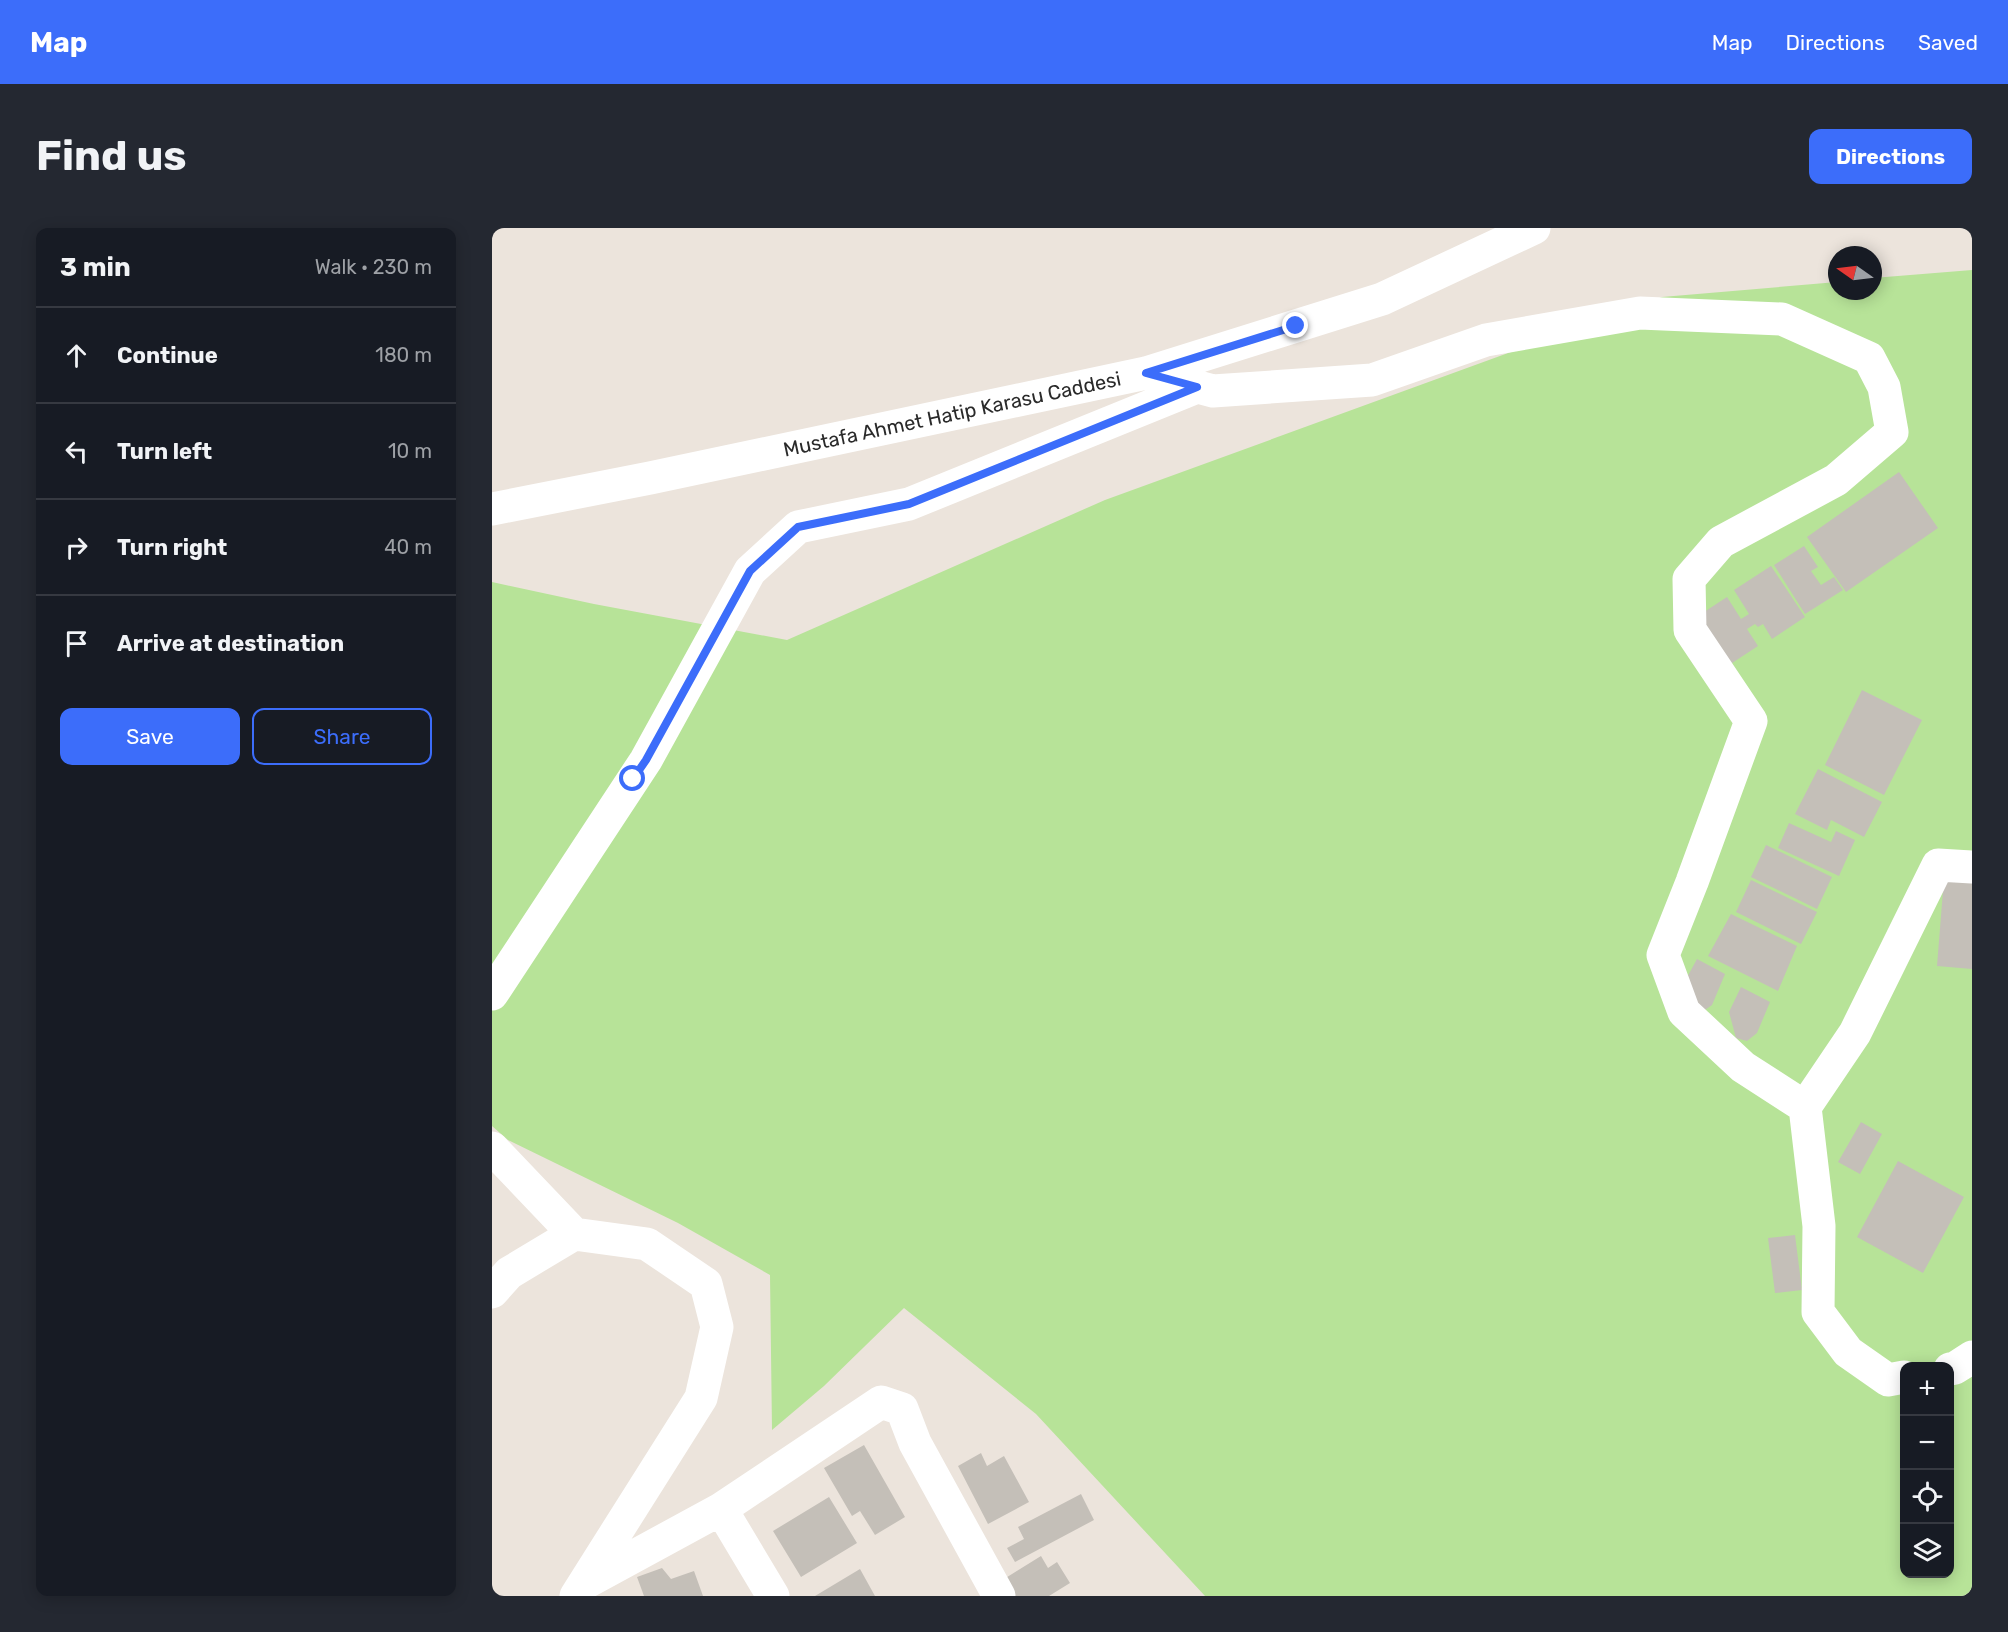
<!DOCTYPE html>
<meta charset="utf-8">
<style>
:root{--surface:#171b24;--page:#242831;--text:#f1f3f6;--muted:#9ea1a6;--line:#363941;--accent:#3c6dfa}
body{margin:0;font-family:Rubik,sans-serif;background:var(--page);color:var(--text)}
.controls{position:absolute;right:18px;bottom:18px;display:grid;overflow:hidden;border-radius:12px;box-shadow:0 3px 15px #0003}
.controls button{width:54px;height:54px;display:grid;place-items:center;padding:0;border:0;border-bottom:2px solid var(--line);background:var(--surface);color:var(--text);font:30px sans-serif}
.compass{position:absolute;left:1336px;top:18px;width:54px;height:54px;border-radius:50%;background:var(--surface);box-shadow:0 3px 15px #0003;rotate:284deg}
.stop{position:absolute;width:18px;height:18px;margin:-14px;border:4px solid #3c6dfa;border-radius:50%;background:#fff}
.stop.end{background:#3c6dfa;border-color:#fff;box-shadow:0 2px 6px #0008}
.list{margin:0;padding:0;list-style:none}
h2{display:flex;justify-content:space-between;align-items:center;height:78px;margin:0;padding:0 24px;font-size:26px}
h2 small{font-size:20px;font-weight:400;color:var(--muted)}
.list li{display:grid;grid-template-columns:39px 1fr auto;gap:18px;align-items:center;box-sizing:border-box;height:96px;padding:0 24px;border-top:2px solid var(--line)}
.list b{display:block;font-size:22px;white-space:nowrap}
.list em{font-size:20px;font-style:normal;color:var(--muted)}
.actions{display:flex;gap:12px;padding:18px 24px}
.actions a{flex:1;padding:14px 0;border:2px solid var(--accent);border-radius:12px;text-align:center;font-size:21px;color:var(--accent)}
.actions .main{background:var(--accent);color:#fff}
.icon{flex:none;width:33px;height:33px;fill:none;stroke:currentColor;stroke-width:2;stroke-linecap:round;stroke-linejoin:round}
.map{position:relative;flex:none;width:1480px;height:1368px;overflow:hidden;border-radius:12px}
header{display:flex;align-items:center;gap:36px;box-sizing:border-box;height:84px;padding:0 30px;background:var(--accent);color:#fff}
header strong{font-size:28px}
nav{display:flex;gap:33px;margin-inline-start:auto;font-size:21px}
.intro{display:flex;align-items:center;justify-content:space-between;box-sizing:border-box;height:144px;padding:0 36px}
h1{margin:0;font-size:42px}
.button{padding:15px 27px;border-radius:12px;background:var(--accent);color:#fff;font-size:21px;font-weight:700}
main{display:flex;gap:36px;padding:0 36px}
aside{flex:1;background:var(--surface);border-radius:12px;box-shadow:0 3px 15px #0003}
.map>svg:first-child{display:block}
</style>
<header>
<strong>Map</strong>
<nav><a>Map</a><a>Directions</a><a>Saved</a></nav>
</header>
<div class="intro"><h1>Find us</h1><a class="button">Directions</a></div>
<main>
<aside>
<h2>3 min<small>Walk · 230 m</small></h2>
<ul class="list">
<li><svg class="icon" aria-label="ahead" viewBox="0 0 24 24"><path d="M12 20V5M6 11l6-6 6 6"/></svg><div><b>Continue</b></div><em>180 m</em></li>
<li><svg class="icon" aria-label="left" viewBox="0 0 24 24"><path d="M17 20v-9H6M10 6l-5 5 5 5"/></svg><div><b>Turn left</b></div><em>10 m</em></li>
<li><svg class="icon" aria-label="right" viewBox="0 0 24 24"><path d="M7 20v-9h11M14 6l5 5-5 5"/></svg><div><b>Turn right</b></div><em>40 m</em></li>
<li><svg class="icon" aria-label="arrive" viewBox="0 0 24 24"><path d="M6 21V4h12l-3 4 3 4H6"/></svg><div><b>Arrive at destination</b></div></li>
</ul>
<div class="actions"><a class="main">Save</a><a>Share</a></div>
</aside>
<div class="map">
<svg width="1480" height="1368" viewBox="0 0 1480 1368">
<rect width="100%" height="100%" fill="#ece4dc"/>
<!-- green -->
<path fill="#b7e398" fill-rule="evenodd" d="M1480,42V1368H713L544,1186L412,1080L332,1158L280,1202L278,1047L186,995L16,912L0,898V354L102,376L295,412L613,272L1170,69L1345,54V63H1381V50ZM1412,1138H1458V1346H1412Z"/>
<!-- building -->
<path fill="#c4bfb8" d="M1407,244L1446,300L1354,364L1315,309Z
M1312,318L1326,339L1319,343L1329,357L1342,349L1351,362L1313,386L1282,337Z
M1279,338L1313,389L1280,411L1271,396L1266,399L1263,396L1255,401L1266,418L1237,437L1206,388L1235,369L1249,391L1257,386L1242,362Z
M1370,462L1430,492L1392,567L1333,537Z
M1326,541L1390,574L1372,609L1339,592L1335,602L1303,586Z
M1297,595L1339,614L1344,603L1363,612L1347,648L1286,620Z
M1274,617L1340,649L1325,681L1259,649Z
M1452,650L1480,652V741L1445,738Z
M1259,652L1325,684L1309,716L1244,684Z
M1239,686L1305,718L1286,763L1216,728Z
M1205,731L1233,746L1220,777L1210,784L1192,755Z
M1249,759L1278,774L1265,805L1255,813L1244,810L1237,784Z
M1369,894L1390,906L1368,946L1346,934Z
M1406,933L1472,969L1431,1045L1365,1009Z
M1303,1007L1310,1062L1283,1065L1276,1010Z
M372,1217L413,1289L383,1307L368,1283L360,1288L332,1240Z
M489,1225L495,1238L512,1228L537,1274L496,1296L466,1238Z
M589,1266L602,1292L523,1334L515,1320L532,1311L526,1299Z
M337,1269L365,1315L309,1349L281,1303Z
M549,1328L556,1340L565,1334L578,1355L557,1368H523L512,1351Z
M170,1340L179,1351L202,1343L211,1368H152L145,1349Z
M368,1341L383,1368H323Z"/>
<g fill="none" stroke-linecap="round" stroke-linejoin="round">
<!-- minor -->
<path stroke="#fff" stroke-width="33" d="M654,145L721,163L880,152L994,112L1148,85L1290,91L1377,130L1392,159L1400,204L1344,252L1229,314L1197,351L1198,402L1259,493L1200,654L1171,727L1192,784L1251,839L1313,879L1327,998L1326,1084L1356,1124L1396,1152L1412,1149
M0,281L158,250L654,145L890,71L1042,0
M0,766L154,532L258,343L306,299L417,276L705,159
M1313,879L1363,805L1446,637L1480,639
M0,920L82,1006
M0,1064L17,1045L82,1006L155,1016L214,1056L225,1099L209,1170L84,1368
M1458,1141L1463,1140L1480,1129
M229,1281L281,1368
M93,1355L229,1281L389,1174L410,1181L423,1215L507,1368"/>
</g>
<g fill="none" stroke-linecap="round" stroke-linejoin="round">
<!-- route -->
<path stroke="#3c6dfa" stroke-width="8" d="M141,551L154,532L258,343L306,299L417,276L705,159L654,145L804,98"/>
</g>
<g text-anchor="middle" stroke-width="4.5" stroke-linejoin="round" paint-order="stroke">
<!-- street labels -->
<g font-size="20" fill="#2a2a2a" stroke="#fff">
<text transform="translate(460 186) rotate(-12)" y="7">Mustafa Ahmet Hatip Karasu Caddesi</text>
</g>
</g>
</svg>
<div class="controls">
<button>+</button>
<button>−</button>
<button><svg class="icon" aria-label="locate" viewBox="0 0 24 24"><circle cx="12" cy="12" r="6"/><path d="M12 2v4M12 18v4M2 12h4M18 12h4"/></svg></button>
<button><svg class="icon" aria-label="layers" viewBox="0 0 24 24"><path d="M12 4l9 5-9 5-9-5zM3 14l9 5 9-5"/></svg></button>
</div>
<svg class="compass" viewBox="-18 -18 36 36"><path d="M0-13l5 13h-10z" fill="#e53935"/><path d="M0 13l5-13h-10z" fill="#9ea1a6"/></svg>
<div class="stop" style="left:141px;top:551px"></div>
<div class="stop end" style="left:804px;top:98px"></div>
</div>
</main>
